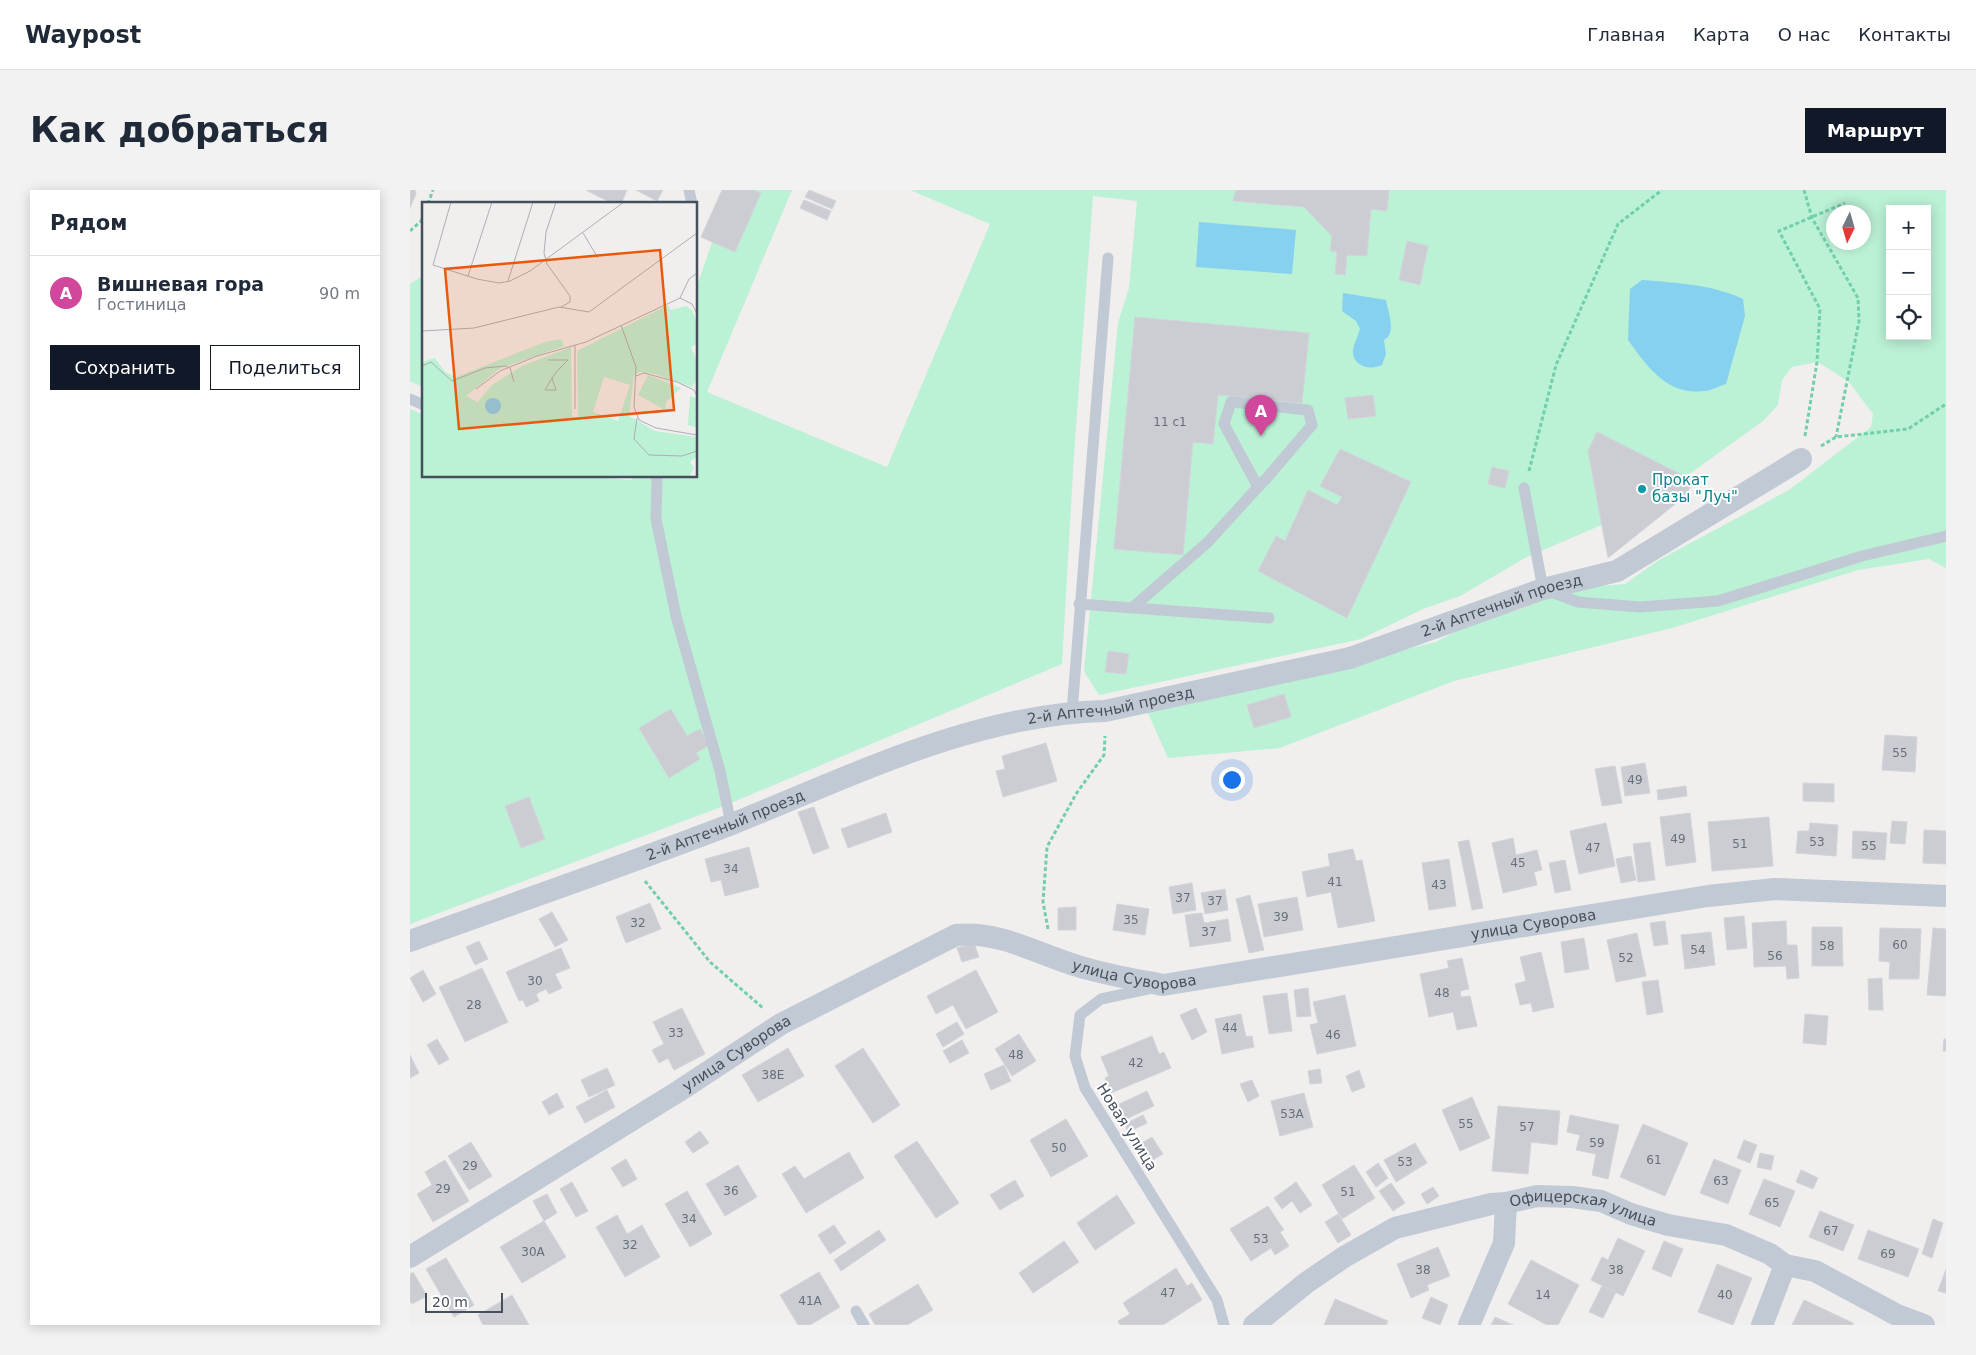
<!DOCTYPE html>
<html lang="ru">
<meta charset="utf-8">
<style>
:root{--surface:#fff;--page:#f2f2f3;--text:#1f2937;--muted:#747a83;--line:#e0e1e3;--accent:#111827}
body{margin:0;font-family:"DejaVu Sans",sans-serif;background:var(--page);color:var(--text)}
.controls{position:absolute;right:15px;top:15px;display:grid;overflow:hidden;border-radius:0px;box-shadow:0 2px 12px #0003}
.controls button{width:45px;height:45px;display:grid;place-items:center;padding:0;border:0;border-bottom:1px solid var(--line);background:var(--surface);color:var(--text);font:25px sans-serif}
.compass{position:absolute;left:1416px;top:15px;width:45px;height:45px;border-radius:50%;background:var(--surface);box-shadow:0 2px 12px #0003;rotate:185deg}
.scale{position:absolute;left:15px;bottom:12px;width:78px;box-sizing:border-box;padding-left:5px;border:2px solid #46505d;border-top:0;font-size:14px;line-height:18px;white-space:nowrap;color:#46505d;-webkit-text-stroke:4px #fff;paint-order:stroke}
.you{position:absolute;left:821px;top:589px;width:18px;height:18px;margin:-12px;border:4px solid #fff;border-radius:50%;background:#1a73e8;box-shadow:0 0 0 8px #1a73e833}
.badge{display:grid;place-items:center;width:32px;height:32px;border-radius:50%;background:var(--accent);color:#fff;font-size:16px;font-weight:700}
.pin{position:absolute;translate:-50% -41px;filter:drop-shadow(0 1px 2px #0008)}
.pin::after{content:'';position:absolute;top:26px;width:18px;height:15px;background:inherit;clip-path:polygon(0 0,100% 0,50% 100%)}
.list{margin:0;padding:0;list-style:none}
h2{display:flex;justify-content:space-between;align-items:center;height:65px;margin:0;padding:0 20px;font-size:21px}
h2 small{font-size:16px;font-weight:400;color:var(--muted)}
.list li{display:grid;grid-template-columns:32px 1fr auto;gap:15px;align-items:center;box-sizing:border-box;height:75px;padding:0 20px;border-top:1px solid var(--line)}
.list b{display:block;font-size:19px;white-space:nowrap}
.list p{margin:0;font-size:16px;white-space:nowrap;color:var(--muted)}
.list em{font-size:16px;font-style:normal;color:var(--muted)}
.actions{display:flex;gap:10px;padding:15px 20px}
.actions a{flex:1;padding:11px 0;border:1px solid var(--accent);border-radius:0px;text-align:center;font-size:18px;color:var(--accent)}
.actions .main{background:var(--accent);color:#fff}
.icon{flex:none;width:28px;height:28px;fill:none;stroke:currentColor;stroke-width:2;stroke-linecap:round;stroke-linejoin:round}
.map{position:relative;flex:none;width:1536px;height:1135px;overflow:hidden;border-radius:0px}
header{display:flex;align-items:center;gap:30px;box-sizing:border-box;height:70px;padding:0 25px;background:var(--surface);border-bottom:1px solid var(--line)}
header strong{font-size:24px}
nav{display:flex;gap:28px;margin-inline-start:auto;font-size:18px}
.intro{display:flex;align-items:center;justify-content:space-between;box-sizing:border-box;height:120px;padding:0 30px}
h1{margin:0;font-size:35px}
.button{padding:12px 22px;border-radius:0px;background:var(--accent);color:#fff;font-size:18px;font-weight:700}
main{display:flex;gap:30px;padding:0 30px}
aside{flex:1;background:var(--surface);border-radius:0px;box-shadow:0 2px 12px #0003}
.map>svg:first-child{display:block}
</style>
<header>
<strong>Waypost</strong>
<nav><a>Главная</a><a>Карта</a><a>О нас</a><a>Контакты</a></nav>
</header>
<div class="intro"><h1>Как добраться</h1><a class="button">Маршрут</a></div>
<main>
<aside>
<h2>Рядом<small></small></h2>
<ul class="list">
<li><span class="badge" style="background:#d1479c">A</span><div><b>Вишневая гора</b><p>Гостиница</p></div><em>90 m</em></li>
</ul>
<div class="actions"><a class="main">Сохранить</a><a>Поделиться</a></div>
</aside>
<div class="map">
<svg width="1536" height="1135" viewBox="0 0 1536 1135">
<rect width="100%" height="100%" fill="#f1eeee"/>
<!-- green -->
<path fill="#bbf1d5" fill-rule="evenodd" d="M320,0H382L297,202L477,277L580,34L500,0H1536V378L1519,369L1448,380L1262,438L1044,491L870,558L758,568L737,521L1026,452L1060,434L1108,420L1165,398L1215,394L1249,370L1379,300L1461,237L1463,224L1439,192L1411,174L1407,172L1382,177L1372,190L1368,215L1353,231L1271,290L1217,324L1115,368L1050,406L1013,419L951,449L689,505L674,481L708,133L719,98L727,11L683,6L664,264L652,474L316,615L0,734V219L14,225V286H173L221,290L226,286H286L287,96ZM1480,19H1517V146H1480ZM1424,22H1454V52H1424Z
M14,85V198L0,191V94Z"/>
<!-- water -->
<path fill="#86d0f0" d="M789,32L886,40L882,84L786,77Z
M1232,90C1267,93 1301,94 1333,109L1335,126L1316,194C1309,196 1301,201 1294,201C1257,206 1237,176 1218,150L1220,99Z
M933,103L976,110C978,122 987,143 974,150L976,164L972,175C960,181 941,176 943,159C945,152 948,145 950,139L946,131L932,121Z"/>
<!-- building -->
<path fill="#cbcdd3" stroke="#d2d4da" d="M0,0H5L6,4L0,18Z
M176,0H217L211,14H203Z
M226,0H253L247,11Z
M312,0H344L351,3L325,62L291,47Z
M399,0L426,11L422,19L395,7Z
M826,0H979L977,21L961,19L957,66L937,65L935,85L925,84L927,62L920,61L922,46L894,17L823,11Z
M394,10L421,21L417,30L390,18Z
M997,51L1018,56L1010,95L989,90Z
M725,127L899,143L892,213L808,205L803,254L783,252L773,365L704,359Z
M963,205L966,226L938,229L935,208Z
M1187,242L1284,291L1274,307L1198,368L1178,261Z
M930,259L1001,292L937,428L848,381L866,346L875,351L898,300L927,315L932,307L910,296Z
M1082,277L1099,281L1095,298L1078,294Z
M698,461L719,464L716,484L695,482Z
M874,504L881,527L844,538L837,515Z
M261,519L277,546L290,539L299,555L286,563L290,569L259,588L229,538Z
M1475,545L1507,547L1505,582L1472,580Z
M636,553L647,591L593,607L586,581L595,579L592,566Z
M1235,573L1240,603L1215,606L1211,577Z
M1205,576L1212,613L1192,616L1185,579Z
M1393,593L1424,594V612L1393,611Z
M1276,596L1277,606L1248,610L1247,600Z
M119,607L135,649L111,658L95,616Z
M404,617L419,658L403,664L388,622Z
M476,623L482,642L438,658L431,639Z
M1280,623L1286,672L1256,676L1250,627Z
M1359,627L1363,676L1302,681L1298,632Z
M1482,631L1497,632L1495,654L1480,653Z
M1196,633L1205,676L1169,684L1160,641Z
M1400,633L1428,635L1426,666L1386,663L1388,641H1399Z
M1514,640L1536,641V674L1513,673Z
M1443,641L1477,643L1475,670L1442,668Z
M1103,648L1106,665L1127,660L1132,680L1124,682L1127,695L1093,703L1082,653Z
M1059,650L1073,718L1062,720L1048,652Z
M1240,652L1245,690L1228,692L1223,654Z
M339,657L349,697L315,706L311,690L301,692L295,669Z
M943,659L946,671L952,670L965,731L928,738L921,702L897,707L892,682L920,676L918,664Z
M1221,666L1226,690L1211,693L1206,669Z
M1039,669L1046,716L1019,720L1012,673Z
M1155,670L1161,700L1145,703L1139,673Z
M782,693L786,720L763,724L759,697Z
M815,699L818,720L795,724L791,703Z
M840,705L854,760L839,763L826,709Z
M887,707L893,740L854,747L848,714Z
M240,713L251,739L216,753L206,727Z
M707,714L739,719L735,745L703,740Z
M666,717V740H648V718Z
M142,722L158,750L145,757L129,729Z
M792,723L794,733L818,729L821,751L780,757L775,725Z
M1334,726L1337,758L1317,760L1314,728Z
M1255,731L1258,754L1244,756L1240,733Z
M1376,731L1377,755H1387L1389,788L1377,789L1376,776L1344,777L1342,733Z
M1402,737H1432L1433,776H1402Z
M1470,738L1511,739L1509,789H1479L1480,772L1469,771Z
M1523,738L1536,739V806L1517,805Z
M1301,742L1305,775L1275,779L1271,745Z
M1227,743L1236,786L1206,792L1197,750Z
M1174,748L1179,779L1155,783L1151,752Z
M69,751L78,769L65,775L56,757Z
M564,753L569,767L552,772L547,758Z
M151,758L160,778L145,784L152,798L139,804L136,799L126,804L129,811L116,817L113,810L109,811L96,782Z
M1131,762L1144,817L1123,822L1121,813L1110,815L1105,794L1116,791L1110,767Z
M1052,768L1059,799L1050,801L1051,807L1060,806L1067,836L1047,840L1043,822L1019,827L1010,784L1039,778L1037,771Z
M72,778L98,832L55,852L29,797Z
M13,780L26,804L13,812L0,788Z
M566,780L588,822L556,839L543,815L526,824L517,806Z
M1472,788L1473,820H1459L1458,789Z
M1248,790L1253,822L1237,825L1232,792Z
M898,798L901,826L887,827L884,800Z
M877,803L882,841L859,844L853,806Z
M935,805L946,856L907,864L900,835L908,833L903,812Z
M272,818L295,864L264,880L258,868L249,873L242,860L254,854L243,832Z
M786,818L797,842L782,850L770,825Z
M831,824L836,847L842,846L844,857L812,864L805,829Z
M1395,824L1418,826L1416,855L1393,853Z
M547,832L554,844L533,857L526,844Z
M609,844L626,871L602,886L585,859Z
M742,846L749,864L754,862L761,878L701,903L695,888L699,886L691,867Z
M27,849L39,869L29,875L17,855Z
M1534,849H1536V861H1533Z
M552,850L559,863L540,873L533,861Z
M378,858L394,886L348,912L332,885Z
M453,858L490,915L463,933L425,876Z
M0,865L9,883L0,888Z
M594,875L601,891L581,900L574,884Z
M197,878L205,895L179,907L171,890Z
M910,879L912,893L900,894L898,881Z
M949,880L955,897L942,902L936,886Z
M842,890L849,906L838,912L830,894Z
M197,900L205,917L175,933L166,917Z
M737,901L744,916L710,932L703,917Z
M147,903L154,917L139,925L132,912Z
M894,903L903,937L870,946L861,911Z
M1062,907L1080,948L1050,961L1032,920Z
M1088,916L1150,921L1147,955L1121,952L1118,984L1082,981Z
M733,925L737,933L718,942L715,934Z
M1160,925L1209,935L1198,989L1182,985L1186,964L1166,960L1170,945L1157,942Z
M656,929L678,966L641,987L620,950Z
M1233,934L1278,953L1255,1006L1210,987Z
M290,941L299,953L283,963L275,952Z
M742,947L753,964L741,971L730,954Z
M1334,950L1347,955L1340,973L1327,968Z
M507,951L549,1013L526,1028L484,966Z
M61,952L82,986L59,1000L38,966Z
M1005,953L1017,973L986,992L974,970Z
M439,962L454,988L396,1023L372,984L385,976L394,989Z
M1350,963L1364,966L1361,980L1347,977Z
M216,969L227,989L213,997L201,978Z
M1304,969L1331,980L1318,1014L1290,1003Z
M35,970L59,1011L23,1032L7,1004L22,995L15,982Z
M968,973L978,988L966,997L956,982Z
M328,975L347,1007L315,1026L296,994Z
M944,975L965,1008L932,1029L912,995Z
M1391,980L1408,988L1403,999L1386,992Z
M1354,989L1385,1001L1370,1037L1339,1024Z
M605,990L614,1006L590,1020L580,1005Z
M162,992L178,1021L166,1027L150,999Z
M886,992L902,1015L890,1023L882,1011L872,1019L864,1008Z
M981,993L995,1013L983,1021L969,1001Z
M1023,997L1029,1006L1017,1014L1011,1004Z
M277,1001L302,1044L280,1057L255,1014Z
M137,1004L147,1023L134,1031L123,1011Z
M707,1005L725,1033L685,1060L667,1033Z
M858,1016L874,1040L870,1042L879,1056L865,1065L861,1058L841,1071L820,1039Z
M1410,1021L1444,1035L1433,1061L1399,1047Z
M928,1024L941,1045L928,1053L915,1032Z
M207,1025L217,1044L232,1035L250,1067L215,1087L186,1037Z
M1523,1029L1533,1033L1522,1068L1512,1064Z
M134,1031L156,1067L112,1093L90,1057Z
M424,1035L436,1053L420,1064L408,1045Z
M469,1040L476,1050L431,1081L424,1070Z
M1458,1040L1509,1059L1498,1087L1448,1069Z
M1208,1048L1235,1061L1213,1106L1181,1090L1192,1067L1198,1070Z
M654,1051L669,1072L623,1103L609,1083Z
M1254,1051L1273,1059L1261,1087L1242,1079Z
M1028,1057L1040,1086L1017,1095L1019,1100L1001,1108L987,1074Z
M36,1068L64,1115L44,1127L16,1079Z
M1121,1070L1169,1095L1148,1135H1137L1098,1114Z
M1307,1074L1342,1088L1323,1135L1288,1122Z
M766,1078L777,1096L782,1093L792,1110L753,1135H710L708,1131L720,1124L713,1113Z
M1536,1079V1103L1528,1101Z
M3,1082L17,1106L2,1114L0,1111V1084Z
M409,1082L430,1117L400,1135H388L370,1105Z
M508,1094L523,1120L497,1135H465L459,1124Z
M1192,1096L1206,1102L1193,1128L1179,1122Z
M102,1105L119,1135H73L68,1125Z
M1021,1107L1038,1115L1030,1135L1012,1128Z
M925,1109L978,1131L976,1135H914Z
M1394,1110L1443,1133V1135H1382Z
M1085,1127L1103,1135H1081Z"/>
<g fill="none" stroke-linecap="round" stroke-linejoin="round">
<!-- path -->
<path stroke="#71d0aa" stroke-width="3" stroke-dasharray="4 2.5" stroke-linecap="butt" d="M1394,0L1402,28L1448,108L1449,131L1426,247
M18,14L23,0
M0,41L11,31L14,24
M1395,246L1407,172L1410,119L1369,41L1435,13
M1411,256L1426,247L1498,239L1536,214
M1119,281L1146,175L1208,34L1252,0
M235,691L300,772L353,818
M638,739L633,712L637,657L666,604L694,565L695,546"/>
<!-- service -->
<path stroke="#c1c9d4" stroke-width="11" d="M279,0L282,14
M0,209L14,215
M247,286L246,329L266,426L310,581L321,634
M1114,298L1133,399L1168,412L1230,417L1308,411L1452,366L1536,346
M669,414L859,428
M722,418L798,352L848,297L856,289L902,235L898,220L821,212L814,234L848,297
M662,522L698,68
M742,798L691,809L670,825L665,866L675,898L807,1110L814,1135
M446,1121L454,1135"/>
<!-- minor -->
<g stroke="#c1c9d4" stroke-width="22">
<path id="s1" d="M0,751C107,712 216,675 322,634C442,586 564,524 695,521L940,468L1133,399L1207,381L1391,269"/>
<path id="s2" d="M0,1067L269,901L371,834L546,745C595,741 631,767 678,779C703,786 728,790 753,795L1298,706L1365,699L1536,706"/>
<path id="s3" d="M844,1135L896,1093L934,1067L985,1038L1081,1014L1096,1013L1127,1006L1162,1007L1191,1011L1221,1024L1258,1035L1316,1045L1360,1064L1375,1075L1405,1081L1487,1125L1514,1135"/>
<path d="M1059,1135L1094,1053L1096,1013"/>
<path d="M1352,1135L1375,1075"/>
</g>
</g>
<!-- markers -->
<circle fill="#0f9aa8" stroke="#fff" stroke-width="2" cx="1232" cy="299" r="5"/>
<g text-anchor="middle" stroke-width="4" stroke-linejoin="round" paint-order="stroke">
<!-- number labels -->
<g font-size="12" fill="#676f7a">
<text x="760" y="236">11 с1</text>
<text x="1490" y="567">55</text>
<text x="1225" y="594">49</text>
<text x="1268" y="653">49</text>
<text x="1407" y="656">53</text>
<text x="1330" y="658">51</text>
<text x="1459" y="660">55</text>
<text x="1183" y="662">47</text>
<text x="1108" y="677">45</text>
<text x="321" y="683">34</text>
<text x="925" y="696">41</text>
<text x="1029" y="699">43</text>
<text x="773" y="712">37</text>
<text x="805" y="715">37</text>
<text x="871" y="731">39</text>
<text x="721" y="734">35</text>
<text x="228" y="737">32</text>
<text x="799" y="746">37</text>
<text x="1490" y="759">60</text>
<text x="1417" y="760">58</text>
<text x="1288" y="764">54</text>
<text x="1365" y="770">56</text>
<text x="1216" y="772">52</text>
<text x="125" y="795">30</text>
<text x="1032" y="807">48</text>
<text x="64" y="819">28</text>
<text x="820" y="842">44</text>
<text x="266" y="847">33</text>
<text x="923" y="849">46</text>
<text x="606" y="869">48</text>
<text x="726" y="877">42</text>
<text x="363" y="889">38Е</text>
<text x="882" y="928">53А</text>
<text x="1056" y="938">55</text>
<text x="1117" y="941">57</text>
<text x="1187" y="957">59</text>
<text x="649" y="962">50</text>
<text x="1244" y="974">61</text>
<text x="995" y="976">53</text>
<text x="60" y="980">29</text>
<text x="1311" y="995">63</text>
<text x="33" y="1003">29</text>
<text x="321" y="1005">36</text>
<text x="938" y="1006">51</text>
<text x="1362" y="1017">65</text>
<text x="279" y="1033">34</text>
<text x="1421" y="1045">67</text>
<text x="851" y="1053">53</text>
<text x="220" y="1059">32</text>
<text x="123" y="1066">30А</text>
<text x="1478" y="1068">69</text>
<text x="1013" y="1084">38</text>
<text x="1206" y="1084">38</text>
<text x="758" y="1107">47</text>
<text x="1133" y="1109">14</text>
<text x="1315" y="1109">40</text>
<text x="400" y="1115">41А</text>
</g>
<!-- culture labels -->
<g font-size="15" fill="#0d838f" stroke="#fff" text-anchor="start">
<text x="1242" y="295">Прокат<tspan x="1242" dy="17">базы "Луч"</tspan></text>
</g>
<!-- street labels -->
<g font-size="15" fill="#46505d" stroke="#fff">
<text dy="5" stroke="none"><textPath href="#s1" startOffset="1146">2-й Аптечный проезд</textPath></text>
<text dy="5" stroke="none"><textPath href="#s1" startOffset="741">2-й Аптечный проезд</textPath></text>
<text dy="5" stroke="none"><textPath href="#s1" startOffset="336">2-й Аптечный проезд</textPath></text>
<text dy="5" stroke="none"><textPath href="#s2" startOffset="1224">улица Суворова</textPath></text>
<text dy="5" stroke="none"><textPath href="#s2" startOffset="819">улица Суворова</textPath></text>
<text dy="5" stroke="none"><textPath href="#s2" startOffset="385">улица Суворова</textPath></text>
<text transform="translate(717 937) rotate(58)" y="5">Новая улица</text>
<text dy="5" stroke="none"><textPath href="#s3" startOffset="365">Офицерская улица</textPath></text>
</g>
</g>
<!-- overview -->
<g transform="translate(12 12)">
<rect width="275" height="275" fill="#f1eeee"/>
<path d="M246,103L249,108L264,104L270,108L275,120V142L269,145L275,159V178L270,185L233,172L218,170L212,173L207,214L233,229L275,235V254L268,260L272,266L267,275H0V160L13,156L23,170L34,175L123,140L139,137L142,144L77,167L44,194L56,200L70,183L100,164L149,145L150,215H156L155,149ZM182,175L208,183L196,219L171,210ZM226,173L259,186L244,200L243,208L216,193ZM268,194L275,196V226L266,223Z" fill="#bbf1d5" fill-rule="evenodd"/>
<path d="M63 204a8 8 0 1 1 16 0a8 8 0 1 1-16 0Z" fill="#86d0f0"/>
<path fill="none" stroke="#adafb4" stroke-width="1" d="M134,0L124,30L122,51L125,62L148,94V100L139,105M161,31L176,56M11,63L55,77L77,81L88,79L108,69L202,0M11,63L29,0M46,74L70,0M86,79L111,0M258,96L270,102L275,112M199,123L214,165L212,205L217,218L234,226L275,233M0,129L52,126L137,105L167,110L275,31M153,143V207M126,158H146M0,164L9,160L30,179L63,166L83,164L88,166L92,180M214,174L222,171L255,180L272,188L275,194M130,176L134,188H123L129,178L130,176L136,168L146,158M54,187L78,169L115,154L164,140L258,96L267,77L275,71M215,216L212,237L227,253L260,254L275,249"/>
<path fill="#e8590c" fill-opacity="0.15" stroke="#e8590c" stroke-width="2.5" d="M238,48L252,208L37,227L23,67Z"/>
<rect width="275" height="275" fill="none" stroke="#46505d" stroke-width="2.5"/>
</g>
</svg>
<div class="controls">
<button>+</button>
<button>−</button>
<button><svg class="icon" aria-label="locate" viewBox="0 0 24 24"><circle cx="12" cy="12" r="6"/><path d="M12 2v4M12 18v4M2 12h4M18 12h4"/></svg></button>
</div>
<svg class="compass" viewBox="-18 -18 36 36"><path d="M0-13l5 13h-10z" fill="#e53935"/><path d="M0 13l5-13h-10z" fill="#747a83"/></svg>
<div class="scale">20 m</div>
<div class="you"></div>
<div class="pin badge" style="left:851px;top:246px;background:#d1479c">A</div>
</div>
</main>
